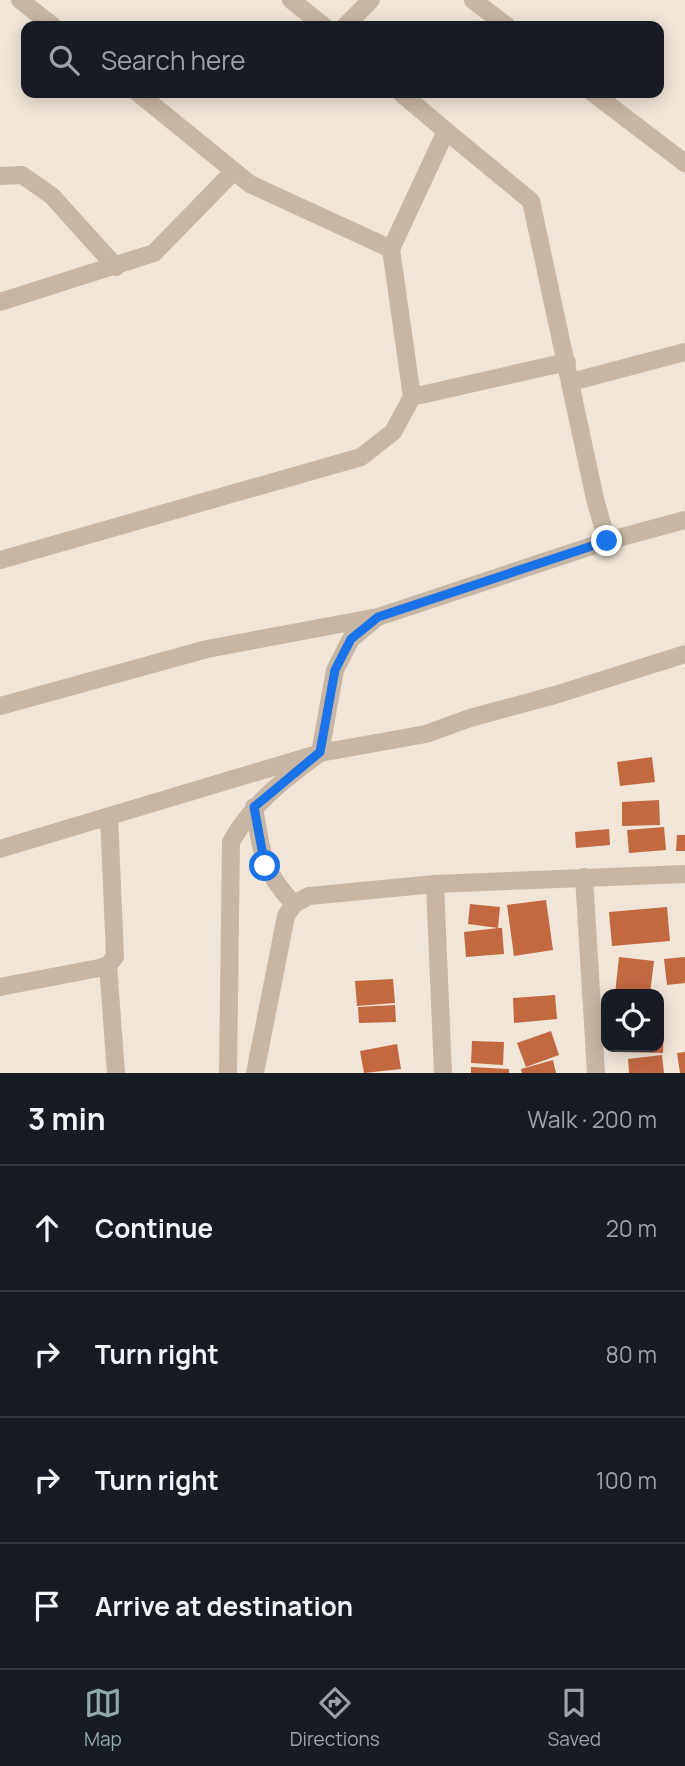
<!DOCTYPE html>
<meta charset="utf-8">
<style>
:root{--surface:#171b24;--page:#20242c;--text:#f1f3f6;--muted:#9ea1a6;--line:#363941;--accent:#91a8ac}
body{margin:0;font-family:Manrope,sans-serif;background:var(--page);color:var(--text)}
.controls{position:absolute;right:21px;bottom:21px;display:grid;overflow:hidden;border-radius:14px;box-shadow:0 4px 18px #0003}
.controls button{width:63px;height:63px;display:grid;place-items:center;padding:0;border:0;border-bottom:2px solid var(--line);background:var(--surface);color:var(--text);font:35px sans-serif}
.stop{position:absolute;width:21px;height:21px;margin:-16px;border:5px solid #1a73e8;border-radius:50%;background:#fff}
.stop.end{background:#1a73e8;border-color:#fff;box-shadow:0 2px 7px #0008}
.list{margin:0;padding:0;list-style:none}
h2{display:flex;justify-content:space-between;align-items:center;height:91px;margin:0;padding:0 28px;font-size:30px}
h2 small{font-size:23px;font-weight:400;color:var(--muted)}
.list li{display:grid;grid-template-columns:46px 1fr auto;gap:21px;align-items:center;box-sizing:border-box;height:126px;padding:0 28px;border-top:2px solid var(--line)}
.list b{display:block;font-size:26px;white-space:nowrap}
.list em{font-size:23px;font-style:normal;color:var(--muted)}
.icon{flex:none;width:38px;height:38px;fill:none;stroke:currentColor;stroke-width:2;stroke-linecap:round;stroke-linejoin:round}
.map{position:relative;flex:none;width:685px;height:1073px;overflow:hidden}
.search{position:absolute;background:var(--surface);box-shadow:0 4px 18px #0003;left:21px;right:21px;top:21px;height:77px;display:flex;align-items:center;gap:18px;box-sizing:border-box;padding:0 24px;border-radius:14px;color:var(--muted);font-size:26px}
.sheet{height:595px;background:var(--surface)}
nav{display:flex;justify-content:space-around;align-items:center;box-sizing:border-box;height:98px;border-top:2px solid var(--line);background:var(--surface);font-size:19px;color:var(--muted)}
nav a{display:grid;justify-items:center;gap:4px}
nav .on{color:var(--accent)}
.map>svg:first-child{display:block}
</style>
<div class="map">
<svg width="685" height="1073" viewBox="0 0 685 1073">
<rect width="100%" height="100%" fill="#f0e5d7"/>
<!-- building -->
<path fill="#c26942" d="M652,757L655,782L620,786L617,762Z
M659,800L660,825L622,826V802Z
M664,827L666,850L629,853L627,830Z
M609,829L610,845L576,848L575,832Z
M677,835H685V851H676Z
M546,900L553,950L514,956L507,905Z
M470,904L500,907L498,928L468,924Z
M667,907L670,941L612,946L609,912Z
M498,928H502L504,954L466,957L464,932Z
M619,957L654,961L650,994H615Z
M685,957V983L667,985L664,959Z
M393,979L395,1003L357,1006L355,981Z
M555,995L557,1019L514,1023L513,998Z
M395,1005L396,1022L359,1023L358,1007Z
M659,1026H664L663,1053L618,1052V1047H659Z
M551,1031L559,1055L526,1067L517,1043Z
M472,1041L504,1042L503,1065L471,1063Z
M397,1044L401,1069L364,1073L360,1051Z
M685,1052V1073H680L677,1053Z
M662,1055L664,1073H629L628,1059Z
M553,1060L556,1073H522L521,1069Z
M471,1067L509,1069V1073H471Z"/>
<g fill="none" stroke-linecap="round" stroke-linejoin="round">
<!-- minor -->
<path stroke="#c7b6a4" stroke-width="18" d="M20,0L53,26
M291,0L324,26
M473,0L507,26
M345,26L371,0
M138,93L250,184L391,249
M401,93L446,131L391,249L412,397L567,362
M593,93L685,163
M446,131L531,201L595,499L607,541
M0,176L22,175L52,196L116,267
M0,302L154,253L232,173
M571,382L685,352
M0,560L361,457L393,432L412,397
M0,706L207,649L378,617L607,541L685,520
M254,807C262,853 261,869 294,904
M0,849L320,753L426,734L470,718L555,695L685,654
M584,877L596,1073
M435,884L443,1073
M108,965L116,1073
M0,987L99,968L108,965L115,957L109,816
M228,1073L231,842C253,802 285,779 320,753L335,670L351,639L375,619
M255,1073L286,916L294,904L309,896L435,884L685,874"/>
</g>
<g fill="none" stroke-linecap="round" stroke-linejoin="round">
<!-- route -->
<path stroke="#1a73e8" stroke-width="9" d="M265,866L254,807L320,752L335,670L351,639L378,617L607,541"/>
</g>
</svg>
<div class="controls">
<button><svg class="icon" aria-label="locate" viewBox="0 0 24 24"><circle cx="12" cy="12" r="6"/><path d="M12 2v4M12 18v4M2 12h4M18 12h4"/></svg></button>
</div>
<div class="stop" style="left:265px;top:866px"></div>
<div class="stop end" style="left:607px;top:541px"></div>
<div class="search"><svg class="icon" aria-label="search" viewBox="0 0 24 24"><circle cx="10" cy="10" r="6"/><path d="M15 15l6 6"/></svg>Search here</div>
</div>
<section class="sheet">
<h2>3 min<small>Walk · 200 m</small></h2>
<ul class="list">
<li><svg class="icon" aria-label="ahead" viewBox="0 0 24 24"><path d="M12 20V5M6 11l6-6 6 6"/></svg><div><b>Continue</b></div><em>20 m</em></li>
<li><svg class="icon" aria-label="right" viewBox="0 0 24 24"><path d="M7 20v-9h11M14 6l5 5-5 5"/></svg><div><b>Turn right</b></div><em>80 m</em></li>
<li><svg class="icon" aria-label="right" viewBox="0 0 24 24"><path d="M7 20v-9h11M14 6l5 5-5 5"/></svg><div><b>Turn right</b></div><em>100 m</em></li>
<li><svg class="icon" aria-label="arrive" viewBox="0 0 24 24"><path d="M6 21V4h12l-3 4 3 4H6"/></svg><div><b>Arrive at destination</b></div></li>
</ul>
</section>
<nav>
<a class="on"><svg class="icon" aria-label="map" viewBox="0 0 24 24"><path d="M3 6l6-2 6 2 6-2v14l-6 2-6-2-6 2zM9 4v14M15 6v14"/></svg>Map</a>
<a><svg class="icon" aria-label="directions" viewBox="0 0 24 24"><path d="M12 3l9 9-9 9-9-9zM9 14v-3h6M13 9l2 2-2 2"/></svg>Directions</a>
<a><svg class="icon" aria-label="saved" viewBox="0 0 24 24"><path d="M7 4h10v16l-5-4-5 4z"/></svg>Saved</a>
</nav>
